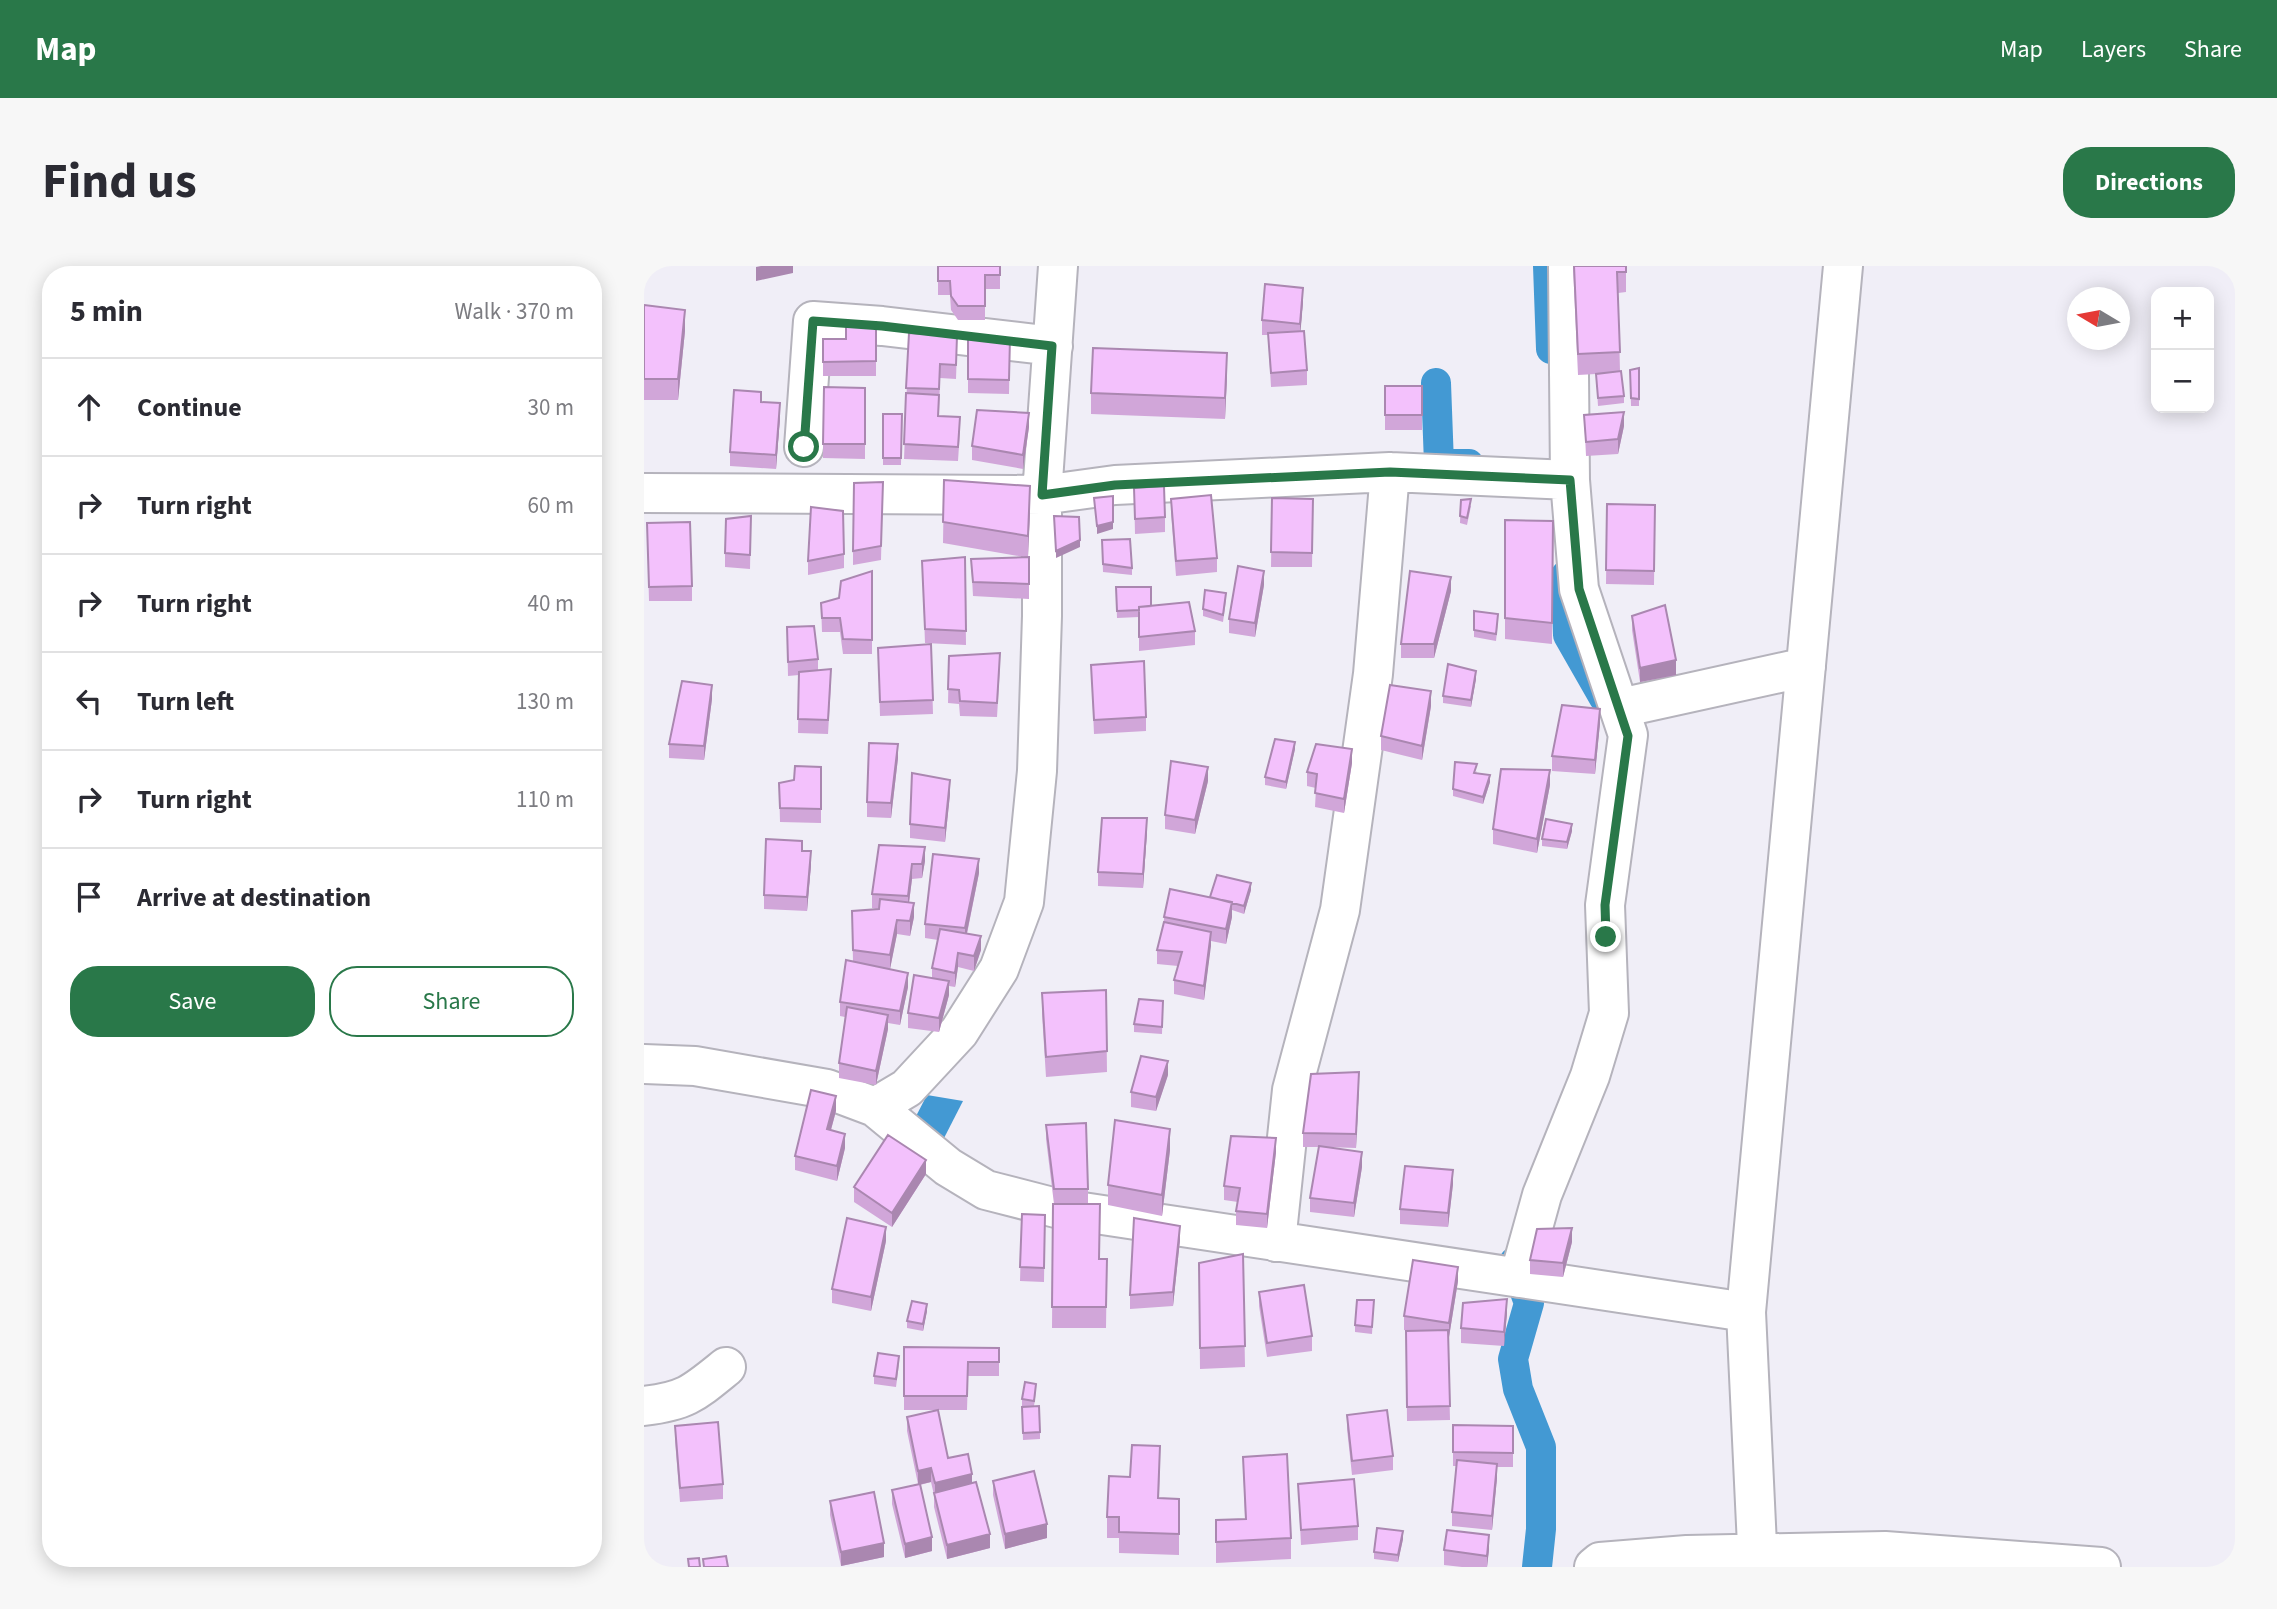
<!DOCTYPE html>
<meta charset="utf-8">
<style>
:root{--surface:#fff;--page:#f7f7f7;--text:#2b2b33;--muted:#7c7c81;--line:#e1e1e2;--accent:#297849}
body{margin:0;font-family:"Source Sans 3",sans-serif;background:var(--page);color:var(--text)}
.controls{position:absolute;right:21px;top:21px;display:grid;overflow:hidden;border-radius:14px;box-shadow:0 4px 18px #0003}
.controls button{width:63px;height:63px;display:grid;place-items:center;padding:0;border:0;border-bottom:2px solid var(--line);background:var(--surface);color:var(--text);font:35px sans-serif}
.compass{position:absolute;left:1423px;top:21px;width:63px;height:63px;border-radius:50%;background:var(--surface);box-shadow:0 4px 18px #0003;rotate:280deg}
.stop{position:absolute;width:21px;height:21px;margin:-16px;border:5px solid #297849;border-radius:50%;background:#fff}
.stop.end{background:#297849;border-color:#fff;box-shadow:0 2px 7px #0008}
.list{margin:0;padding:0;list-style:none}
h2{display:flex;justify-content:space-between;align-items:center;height:91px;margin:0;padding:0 28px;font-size:30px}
h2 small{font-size:23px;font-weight:400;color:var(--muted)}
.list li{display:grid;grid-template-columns:46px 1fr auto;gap:21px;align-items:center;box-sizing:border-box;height:98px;padding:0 28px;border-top:2px solid var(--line)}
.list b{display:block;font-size:26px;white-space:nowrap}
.list em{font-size:23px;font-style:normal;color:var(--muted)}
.actions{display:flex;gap:14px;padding:21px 28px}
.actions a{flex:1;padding:16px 0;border:2px solid var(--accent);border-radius:28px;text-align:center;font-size:24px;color:var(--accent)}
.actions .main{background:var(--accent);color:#fff}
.icon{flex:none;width:38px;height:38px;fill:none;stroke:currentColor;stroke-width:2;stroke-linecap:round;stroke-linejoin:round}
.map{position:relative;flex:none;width:1591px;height:1301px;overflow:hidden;border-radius:28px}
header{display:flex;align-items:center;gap:42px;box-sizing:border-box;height:98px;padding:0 35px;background:var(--accent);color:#fff}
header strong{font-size:33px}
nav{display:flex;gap:38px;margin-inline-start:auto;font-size:24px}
.intro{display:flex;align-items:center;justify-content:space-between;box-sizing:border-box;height:168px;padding:0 42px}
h1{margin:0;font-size:49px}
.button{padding:18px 32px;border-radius:28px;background:var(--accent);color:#fff;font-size:24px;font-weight:700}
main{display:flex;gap:42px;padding:0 42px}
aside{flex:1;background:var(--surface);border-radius:28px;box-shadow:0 4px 18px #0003}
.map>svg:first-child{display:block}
</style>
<header>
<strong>Map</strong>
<nav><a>Map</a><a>Layers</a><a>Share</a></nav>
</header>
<div class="intro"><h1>Find us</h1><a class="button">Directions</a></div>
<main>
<aside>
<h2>5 min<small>Walk · 370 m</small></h2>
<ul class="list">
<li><svg class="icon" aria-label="ahead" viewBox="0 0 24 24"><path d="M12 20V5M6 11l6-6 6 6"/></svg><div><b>Continue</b></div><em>30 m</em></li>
<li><svg class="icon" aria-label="right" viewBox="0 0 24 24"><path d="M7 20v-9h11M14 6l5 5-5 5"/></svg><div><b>Turn right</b></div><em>60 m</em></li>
<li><svg class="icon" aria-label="right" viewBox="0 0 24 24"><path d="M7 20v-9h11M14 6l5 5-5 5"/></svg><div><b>Turn right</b></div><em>40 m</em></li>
<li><svg class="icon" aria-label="left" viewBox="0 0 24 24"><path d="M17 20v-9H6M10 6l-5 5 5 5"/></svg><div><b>Turn left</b></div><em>130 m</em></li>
<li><svg class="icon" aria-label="right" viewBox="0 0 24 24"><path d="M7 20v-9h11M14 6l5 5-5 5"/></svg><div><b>Turn right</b></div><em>110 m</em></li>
<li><svg class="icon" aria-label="arrive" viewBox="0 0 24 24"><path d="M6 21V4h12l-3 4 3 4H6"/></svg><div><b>Arrive at destination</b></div></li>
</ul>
<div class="actions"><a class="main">Save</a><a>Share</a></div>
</aside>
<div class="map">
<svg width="1591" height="1301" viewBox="0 0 1591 1301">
<rect width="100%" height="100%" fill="#f0eef7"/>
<!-- water -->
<path fill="#4399d3" d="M283,829L319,835L298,876L270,854Z"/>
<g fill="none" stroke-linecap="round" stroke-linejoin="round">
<!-- canal -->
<path stroke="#4399d3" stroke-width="30" d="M904,0L907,83
M792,117L795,198H825
M922,309L924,369L960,432
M870,996L885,1037L869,1093L874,1123L897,1181V1263L893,1301"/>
<!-- minor casing -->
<g stroke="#b5b3bc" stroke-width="42">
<path id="minor" d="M160,181L169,55L238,60L409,80
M0,227L398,229L471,219L746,206L926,214L924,0
M976,442L1162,401
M0,798L51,800L183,823L231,841L304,901L342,924L412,942L1102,1046
M231,841L263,822L315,766L355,703L380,636L393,505L398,350V229L414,0
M632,976L648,824L696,644L729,408L746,206
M875,1012L898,929L946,810L965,747L961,639L984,469L935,323L926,214
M0,1140C42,1135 50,1127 82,1101
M950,1301L956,1296L1043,1289L1241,1285L1457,1301
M1114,1301L1102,1046L1199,0"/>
</g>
<!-- minor -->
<use href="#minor" stroke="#fff" stroke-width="38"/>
</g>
<!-- wall -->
<path fill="#d1a6d9" d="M294,0H356V23H341V54H314L307,44L306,29H294Z
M929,0H982V26L974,27L976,105L980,130V137L954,140L952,108L934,109Z
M659,36L656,65L663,104V119L627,121L624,69H618V54Z
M0,39L41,65L34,134H0Z
M232,56V110H179V73H202Z
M265,67L313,84L312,113L296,112L295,150L316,165L314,195L260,193Z
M324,72H366L365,128L324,127Z
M995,102V140H987L986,104Z
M583,108L581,153L447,148V127Z
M741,120H778V164H741Z
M180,121L221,122V193L179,192Z
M239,148H258L257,199H239Z
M940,149L980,160L974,188L942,190Z
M136,152L132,203L86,200V186Z
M385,161L379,203L328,194V180Z
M300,214L386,241L384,291H385V333L329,330L327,293L380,291L299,277Z
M239,216L237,294L209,299V285Z
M490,222L521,251V266L491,268Z
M628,232L669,233L668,301H627Z
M527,233L573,292V306L532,310L527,247Z
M817,234L827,240L823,259L816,257Z
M963,238L1011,239L1010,319L962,318Z
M107,250L106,303L81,301V287Z
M861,254L909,255L908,378L861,373Z
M3,257L48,320V335H5Z
M458,274L488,302V309L459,306Z
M200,288V302L164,309V295Z
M321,291L322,379L281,377L278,295Z
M620,319L611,371L585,367V353Z
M472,321L551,365V379L495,385V351L473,352Z
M807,325L790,392H757V378Z
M582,334L579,356L559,350V343Z
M177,337L228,374V388H199L196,366H178Z
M830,345L854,356L852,375L830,371Z
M988,350L1032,409L996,416L988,364Z
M143,361L174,393V404L187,417L184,468L154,467L155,409L144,410Z
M287,378L289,448L236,450L234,382Z
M305,390L356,401L353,451L316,450L315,438L304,437Z
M447,399L502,451V465L450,468Z
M832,413L827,441L799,437V430Z
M68,433L60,494L25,492V478Z
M787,440L778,494L737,484V470Z
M956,457L951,508L908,505V490Z
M651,483L642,523L621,519V511Z
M254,492L247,552L223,551V536Z
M708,497L700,547L671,541L672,522L663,520V506Z
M177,501V557L136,556L135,517L150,514Z
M833,505L832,507L846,516L839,538L809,530V523Z
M564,515L551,568L521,563V549Z
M906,519L893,587L849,578V563Z
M306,528L301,576L266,572V558Z
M928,565L923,583L898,580V573Z
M503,566L499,622L454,620V606Z
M235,579L281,595L278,612L268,613L265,637L270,651L266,670L253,668L246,703L264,721L256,759L244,757V763L232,819L195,812V797L201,751L196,750V736L209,696L208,645L235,643L228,642V628Z
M167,599L163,645L120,643V629Z
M335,607L323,668L337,684L330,705L314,701L311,721L305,720V729L295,766L264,762V747L288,712V702L294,674L281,672V658Z
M607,624L600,648L588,644V651L582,678L567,675L560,734L530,728V714L534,700L513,698V684L520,658V651L566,632Z
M462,724L463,806L402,811L398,748V727Z
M519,735L518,768L490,766V758Z
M524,809L512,845L487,841V826Z
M715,820L712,882L682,881L718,901L710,951L666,946V932L675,881H659V867Z
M192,845L187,864L201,882L193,915L151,904V890Z
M402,859L444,923V937L410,938L402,873Z
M526,884L518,950L464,939V919Z
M632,886L623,962L592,959V945L594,936L580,934V920Z
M282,908L248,961L210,936V921Z
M809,918L804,961L756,958V943Z
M409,938L455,993H463L462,1062H408Z
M378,948L401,949L400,1016L376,1015Z
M536,974L529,1040L486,1043V1029Z
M242,975L227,1045L188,1037V1023Z
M928,976L919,1011L886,1008V994Z
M599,988L601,1101L556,1103L555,997Z
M814,1015L805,1071H804L806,1154L763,1155L762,1065H765L760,1064V1050Z
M615,1026L668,1070V1085L623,1091L615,1040Z
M730,1034L728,1068L711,1066V1059Z
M283,1045L279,1065L263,1062V1055Z
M863,1047L860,1080L817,1077V1062Z
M260,1081L355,1082V1110H324L323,1144H260Z
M255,1098L252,1121L230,1118V1110Z
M392,1125L390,1140L396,1166V1173L379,1174L378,1141H381L378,1140V1133Z
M703,1149L749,1190V1204L708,1209L703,1163Z
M263,1151L328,1218L346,1282L303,1293L290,1241V1229L287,1216L276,1219L288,1285L261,1292L248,1238V1224L274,1218L263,1165Z
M809,1159L869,1160V1201H853V1212L848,1264L808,1260V1246L812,1200H809Z
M31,1160L79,1218V1233L36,1236L31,1174Z
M599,1191L647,1272V1293L572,1297V1254L601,1253Z
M516,1201L515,1232L535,1233V1289L475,1287V1272H463V1251L486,1211Z
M349,1215L403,1272L361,1283L349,1229Z
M654,1218L714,1260V1274L657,1279Z
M186,1235L240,1291L197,1300L186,1249Z
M759,1273L754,1296L730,1293V1286Z
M845,1283L843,1301H818L800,1299V1284Z"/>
<!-- shaded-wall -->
<path fill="#aa87b0" d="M117,0H149V7L112,15V1Z
M659,22V36L656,72V58Z
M41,44V65L34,134V113Z
M583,87V108L581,153V132Z
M136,137V152L132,203V189Z
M980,146V160L974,188V173Z
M385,147V161L379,203V189Z
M386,220V241L384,291V270Z
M469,256V263L453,268V260Z
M436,274V281L412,292V285Z
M620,305V319L611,371V357Z
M807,311V325L790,392V378Z
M1032,394V409L996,416V402Z
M832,405V413L827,441V434Z
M68,419V433L60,494V480Z
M787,425V440L778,494V480Z
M956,443V457L951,508V494Z
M651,476V483L642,523V516Z
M254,478V492L247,552V537Z
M708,483V497L700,547V533Z
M564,501V515L551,568V554Z
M906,504V519L893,587V573Z
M846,509V516L839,538V531Z
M306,514V528L301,576V562Z
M503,552V566L499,622V608Z
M928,558V565L923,583V576Z
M281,581V595L278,612V598Z
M167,585V599L163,645V631Z
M335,593V607L321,676V662Z
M268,598V613L264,644V630Z
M607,617V624L600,648V640Z
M588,636V651L582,678V663Z
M270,637V651L266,670V655Z
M253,654V668L246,703V689Z
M567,666V680L560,734V720Z
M337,670V684L330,705V690Z
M314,687V701L311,721V707Z
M264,707V721L256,759V745Z
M305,715V729L295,766V752Z
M244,749V763L232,819V805Z
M524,795V809L512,845V831Z
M715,806V820L712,882V868Z
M192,830V845L183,878V863Z
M526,863V884L518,950V929Z
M201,868V882L193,915V900Z
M632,872V886L623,962V948Z
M718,886V901L710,951V937Z
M282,894V908L248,961V947Z
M809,904V918L804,961V947Z
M536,960V974L529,1040V1026Z
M242,961V975L227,1045V1031Z
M928,962V976L919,1011V997Z
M814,1001V1015L805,1071V1057Z
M863,1033V1047L860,1080V1066Z
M283,1038V1045L279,1065V1058Z
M853,1198V1212L848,1264V1250Z
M287,1202V1216L274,1219V1205Z
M328,1208V1223L291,1231V1217Z
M403,1258V1272L361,1283V1268Z
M759,1265V1273L754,1296V1289Z
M346,1268V1282L303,1293V1279Z
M845,1269V1283L843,1301V1290Z
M288,1271V1285L261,1292V1278Z
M240,1277V1291L197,1300V1286Z"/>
<!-- building -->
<path fill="#f3c1fc" stroke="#aa87b0" stroke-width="2" d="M294,0H356V9H341V40H314L307,30L306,15H294Z
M930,0H982V6H973L976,86L934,88Z
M621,18L659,22L656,58L618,54Z
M0,39L41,44L34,113H0Z
M202,56H232V95L179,96V73H202Z
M660,65L663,104L627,107L624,67Z
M265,67L313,70L312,99L296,98L295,123L262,122Z
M324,72H366L365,114L324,113Z
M449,82L583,87L581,132L447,127Z
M995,102V133L987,132L986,104Z
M977,105L980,130L954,132L952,108Z
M741,120H778V149H741Z
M180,121L221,122V178H179Z
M90,124L117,126V136L136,137L132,189L86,186Z
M262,127L295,129L294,150L316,151L314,181L260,178Z
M333,144L385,147L379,189L328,180Z
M980,146L974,173L942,176L940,149Z
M239,148H258L257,192H239Z
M300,214L386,220L384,270L299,256Z
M239,216L237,280L209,285L210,217Z
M520,220L521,251L491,253L490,222Z
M567,229L573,292L532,295L527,233Z
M469,230V256L453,260L450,232Z
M628,232L669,233L668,287L627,286Z
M827,233L823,252L816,250L817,234Z
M963,238L1011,239L1010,305L962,304Z
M167,241L199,245L200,288L164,295Z
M107,250L106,289L81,287L82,253Z
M410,250L435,251L436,274L412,285Z
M861,254L909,255L908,357L861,352Z
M46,256L48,320L5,321L3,257Z
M486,273L488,302L459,298L458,274Z
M321,291L322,365L281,363L278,295Z
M385,291V318L329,316L327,293Z
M594,300L620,305L611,357L585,353Z
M228,305V374L199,373L196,352H178L177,337L195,332L197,315Z
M766,305L807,311L790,378H757Z
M472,321H507V340L495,341V344L473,345Z
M561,324L582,327L579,349L559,343Z
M545,336L551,365L495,371V341Z
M1021,339L1032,394L996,402L988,350Z
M830,345L854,348L852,368L830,364Z
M170,360L174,393L144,396L143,361Z
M287,378L289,434L236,436L234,382Z
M356,387L353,437L316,435L315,424L304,423L305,390Z
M500,395L502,451L450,454L447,399Z
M804,398L832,405L827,434L799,430Z
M187,403L184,454L154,453L155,406Z
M38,415L68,419L60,480L25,478Z
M746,419L787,425L778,480L737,470Z
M918,439L956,443L951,494L908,490Z
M631,473L651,476L642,516L621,511Z
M225,477L254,478L247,537L223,536Z
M672,478L708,483L700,533L671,527L673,508L663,506Z
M527,495L564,501L551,554L521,549Z
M811,496L833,498L830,507L846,509L839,531L809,523Z
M151,500L177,501V543L136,542L135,517L150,514Z
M857,503L906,504L893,573L849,563Z
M268,507L306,514L301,562L266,558Z
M458,552H503L499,608L454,606Z
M902,553L928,558L923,576L898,573Z
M122,573L158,575V585H167L163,631L120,629Z
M235,579L281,581L278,598H268L264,630L228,628Z
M289,588L335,593L321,662L281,658Z
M573,609L607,617L600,640L566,631Z
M526,623L588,636L582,663L520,651Z
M236,633L270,637L266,655L253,654L246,689L209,684L208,645L235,643Z
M520,656L567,666L560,720L530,714L538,686L513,684Z
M296,663L337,670L330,690L314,687L311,707L288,702Z
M202,694L264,707L256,745L196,736Z
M270,709L305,715L295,752L264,747Z
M462,724L463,785L402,791L398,727Z
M495,733L519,735L518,761L490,758Z
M203,741L244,749L232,805L195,797Z
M497,790L524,795L512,831L487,826Z
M715,806L712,868L659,867L667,808Z
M167,824L192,830L183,863L201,868L193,900L151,890Z
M471,854L526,863L518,929L464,919Z
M442,857L444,923H410L402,859Z
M244,869L282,894L248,947L210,921Z
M587,870L632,872L623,948L592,945L596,922L580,920Z
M675,880L718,886L710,937L666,932Z
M761,900L809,904L804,947L756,943Z
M409,938H456L455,993H463L462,1041H408Z
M378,948L401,949L400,1002L376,1001Z
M203,952L242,961L227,1031L188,1023Z
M490,952L536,960L529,1026L486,1029Z
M928,962L919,997L886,994L893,963Z
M599,988L601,1080L556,1082L555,997Z
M769,994L814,1001L805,1057L760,1050Z
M660,1019L668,1070L623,1077L615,1026Z
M863,1033L860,1066L817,1062L819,1037Z
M713,1034H730L728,1061L711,1059Z
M268,1035L283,1038L279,1058L263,1055Z
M804,1064L806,1140L763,1141L762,1065Z
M260,1081L355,1082V1096H324L323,1130H260Z
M234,1087L255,1090L252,1113L230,1110Z
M381,1116L392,1118L390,1135L378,1133Z
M395,1140L396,1166L379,1167L378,1141Z
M294,1144L304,1192L324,1188L328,1208L291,1217L287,1202L274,1205L263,1151Z
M743,1144L749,1190L708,1195L703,1149Z
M74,1156L79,1218L36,1222L31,1160Z
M809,1159L869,1160V1187L809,1186Z
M488,1179L516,1180L514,1232L535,1233V1268L475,1266V1251H463L465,1210L486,1211Z
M643,1188L647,1272L572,1276V1254L602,1253L599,1191Z
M813,1194L853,1198L848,1250L808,1246Z
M390,1205L403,1258L361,1268L349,1215Z
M710,1213L714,1260L657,1264L654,1218Z
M332,1216L346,1268L303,1279L290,1227Z
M276,1218L288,1271L261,1278L248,1224Z
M230,1226L240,1277L197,1286L186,1235Z
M733,1262L759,1265L754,1289L730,1286Z
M803,1264L845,1269L843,1290L800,1284Z
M82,1290L84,1301H60L59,1293Z
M55,1292L56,1301H45L44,1293Z"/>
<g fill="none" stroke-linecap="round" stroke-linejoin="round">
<!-- route -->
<path stroke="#297849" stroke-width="9" d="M160,181L169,55L238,60L408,80L398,229L471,219L746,206L926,214L935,323L984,470L961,639L962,671"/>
</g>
</svg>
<div class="controls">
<button>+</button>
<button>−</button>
</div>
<svg class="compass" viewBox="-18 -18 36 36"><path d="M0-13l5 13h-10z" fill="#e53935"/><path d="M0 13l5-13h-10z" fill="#7c7c81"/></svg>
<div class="stop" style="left:160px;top:181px"></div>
<div class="stop end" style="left:962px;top:671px"></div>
</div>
</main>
